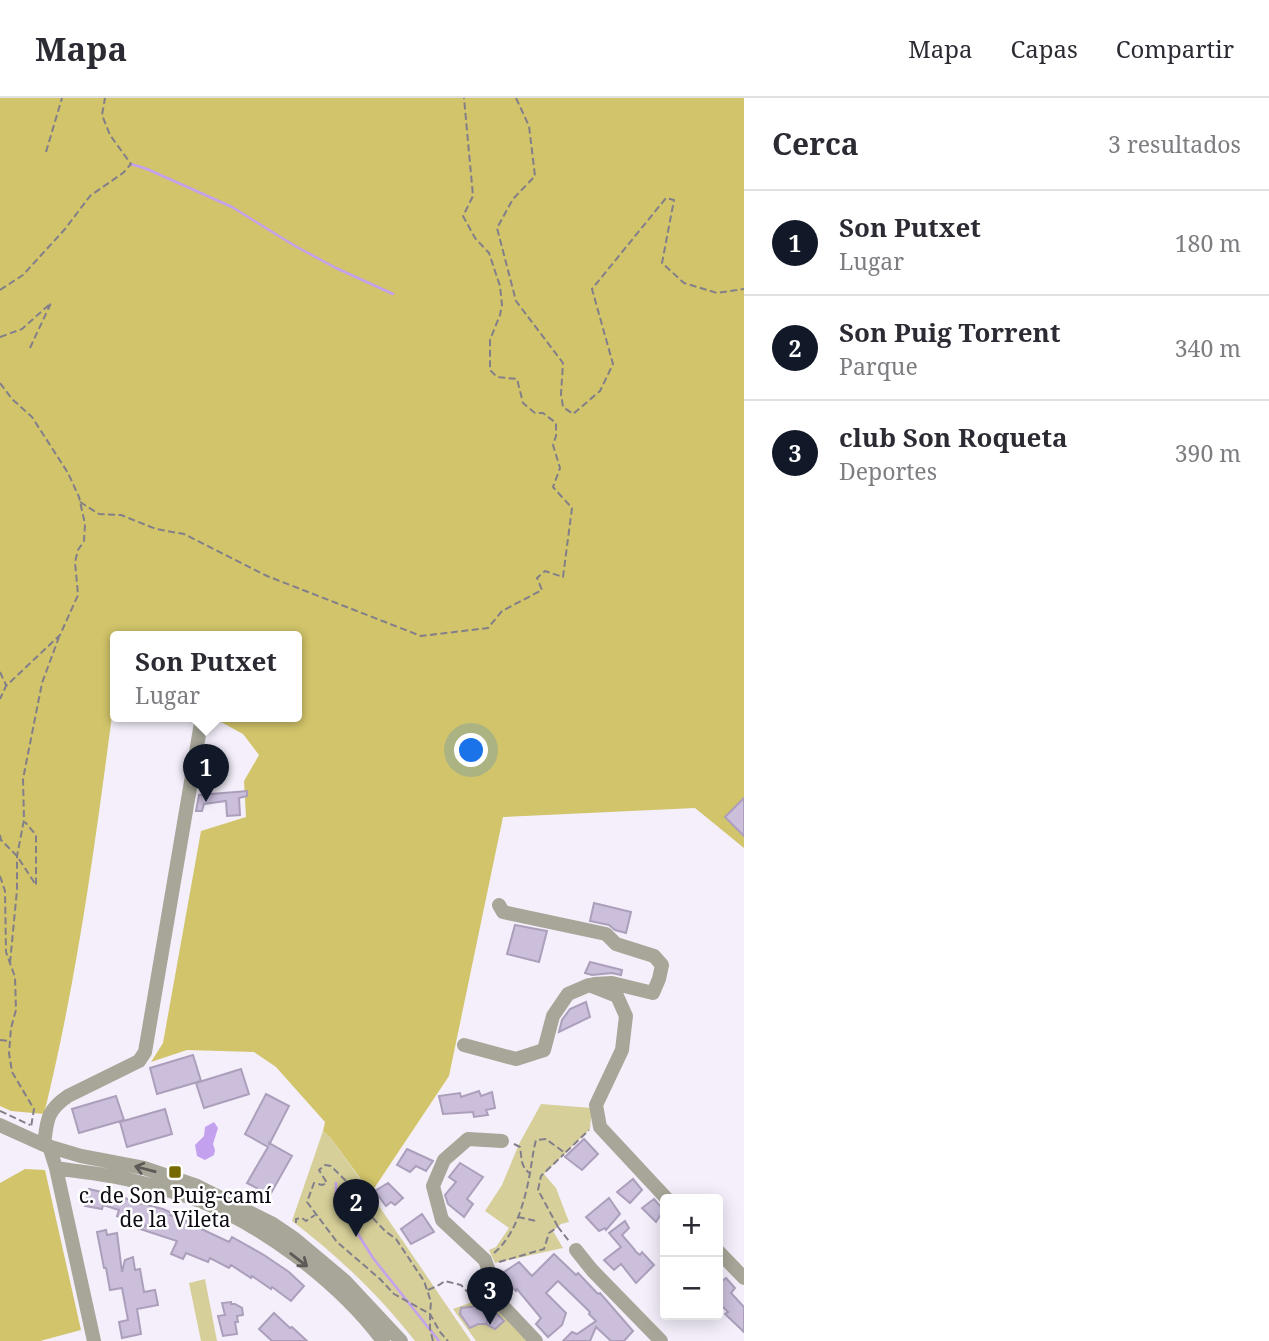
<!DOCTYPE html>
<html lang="es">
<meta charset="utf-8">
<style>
:root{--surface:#fff;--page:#f7f7f7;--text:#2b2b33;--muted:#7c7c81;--line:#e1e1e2;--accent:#111827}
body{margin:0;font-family:"Noto Serif",serif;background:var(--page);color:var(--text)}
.controls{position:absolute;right:21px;bottom:21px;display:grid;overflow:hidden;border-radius:7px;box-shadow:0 4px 18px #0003}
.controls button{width:63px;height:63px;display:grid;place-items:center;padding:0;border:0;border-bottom:2px solid var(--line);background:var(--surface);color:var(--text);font:35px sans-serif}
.you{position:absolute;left:472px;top:653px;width:24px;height:24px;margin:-18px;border:5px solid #fff;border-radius:50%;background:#1a73e8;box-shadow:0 0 0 10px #1a73e833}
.badge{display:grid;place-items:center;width:46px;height:46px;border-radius:50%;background:var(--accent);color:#fff;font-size:23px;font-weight:700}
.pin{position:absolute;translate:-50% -58px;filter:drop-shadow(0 2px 4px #0008)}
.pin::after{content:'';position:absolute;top:37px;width:24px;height:21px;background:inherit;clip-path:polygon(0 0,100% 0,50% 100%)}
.popup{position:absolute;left:110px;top:533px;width:192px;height:91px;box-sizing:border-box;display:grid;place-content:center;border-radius:7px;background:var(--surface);filter:drop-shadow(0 2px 5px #0005);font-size:23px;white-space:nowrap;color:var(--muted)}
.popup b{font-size:26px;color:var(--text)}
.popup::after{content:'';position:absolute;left:50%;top:100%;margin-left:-14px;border:14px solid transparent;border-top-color:var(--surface)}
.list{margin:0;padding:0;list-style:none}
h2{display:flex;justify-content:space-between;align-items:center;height:91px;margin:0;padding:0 28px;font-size:30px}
h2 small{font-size:23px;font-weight:400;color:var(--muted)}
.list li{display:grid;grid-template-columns:46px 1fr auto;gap:21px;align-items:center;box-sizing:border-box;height:105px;padding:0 28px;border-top:2px solid var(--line)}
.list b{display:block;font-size:26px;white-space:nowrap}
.list p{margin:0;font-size:23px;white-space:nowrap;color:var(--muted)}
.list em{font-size:23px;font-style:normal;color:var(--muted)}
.map{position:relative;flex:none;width:744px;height:1243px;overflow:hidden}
header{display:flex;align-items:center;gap:42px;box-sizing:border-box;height:98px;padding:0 35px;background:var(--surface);border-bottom:2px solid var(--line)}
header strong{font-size:33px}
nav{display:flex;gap:38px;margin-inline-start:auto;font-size:24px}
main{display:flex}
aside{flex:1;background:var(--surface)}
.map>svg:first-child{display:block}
</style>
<header>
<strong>Mapa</strong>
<nav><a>Mapa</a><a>Capas</a><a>Compartir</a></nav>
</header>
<main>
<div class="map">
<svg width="744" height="1243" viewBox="0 0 744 1243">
<rect width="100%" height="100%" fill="#f4effb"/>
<!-- green -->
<path fill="#d6cf99" d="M541,1006L592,1010L590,1031L544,1076L556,1090L569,1124L561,1126L553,1133L563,1150L495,1165L489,1152L496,1149L509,1130L485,1113L502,1087L519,1046Z
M323,1033L330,1039C379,1106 424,1175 471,1243H415C379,1197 338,1158 292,1123Z
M205,1181L217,1243H201L189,1185Z
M489,1198L530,1243H476L453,1211Z"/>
<!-- forest -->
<path fill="#d1c46a" d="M0,0H744V750L695,710L503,719L449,978L371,1095L330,1039L323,1033L325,1024L276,969L254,954L187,952L151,964L163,945L201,733L246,719L244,683L259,657L243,636L210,618H297V538H115V609L113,610C95,747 77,882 44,1016L11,1013L0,1008Z
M25,1071L45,1072L81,1232L40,1243H0V1085Z"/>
<!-- water -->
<path fill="#c4a1ee" d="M214,1024L218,1030L213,1046L215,1052L214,1057L205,1062L197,1058L195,1047L204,1038L205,1029Z"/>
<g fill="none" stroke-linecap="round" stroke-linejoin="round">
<!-- stream -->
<path stroke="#c4a1ee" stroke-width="2.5" d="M131,66L147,71L232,109L295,148L336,170L393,196
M336,1085V1101L373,1160L439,1243"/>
</g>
<!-- building -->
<path fill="#cbbfdc" stroke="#ab9fbb" stroke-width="2" d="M247,693V698L239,700L240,717L227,718L226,703L204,706L202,713H196L199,697Z
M744,700V738L725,719Z
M594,805L631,814L626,835L615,832L609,827L590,823Z
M515,827L547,833L539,864L507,856Z
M590,864L622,872L621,877L612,875L592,877L585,875Z
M586,904L590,919L559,934L562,922L570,911Z
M193,957L201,983L157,996L150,970Z
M241,971L249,996L204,1010L196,985Z
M479,993L481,998L492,994L495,1010L486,1012L488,1017L474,1019L473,1014L443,1016L439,998L460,995L461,999Z
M266,996L289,1008L269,1047V1045L292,1058L270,1097L247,1085L268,1049L245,1036Z
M116,998L124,1022L79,1035L72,1011Z
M165,1011L172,1036L127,1049L120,1024Z
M584,1041L598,1056L582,1072L565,1059Z
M407,1051L433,1063L426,1073L416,1068L410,1074L397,1067Z
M460,1065L483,1079L467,1101L473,1106L464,1119L448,1106L445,1097L456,1084L449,1079Z
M633,1081L642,1092L630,1105L617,1094Z
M388,1085L403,1100L395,1107L391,1104L386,1108L375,1093Z
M89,1091L106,1095L105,1097L121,1101L122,1098L131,1103L163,1111L172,1115L170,1117L198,1127L197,1129L229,1144L232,1139L264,1157L289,1174L304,1188L291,1203L272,1189L271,1191L252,1178L251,1180L231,1167L229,1170L210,1160L208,1164L186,1155L183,1161L171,1156L177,1143L137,1130L147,1128L117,1118L119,1112L103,1107L102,1111L85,1108Z
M609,1100L620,1116L606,1132L605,1130L599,1133L586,1119Z
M654,1101L660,1108L665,1110L656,1124L642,1110Z
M422,1116L434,1134L411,1146L401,1131Z
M625,1123L629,1130L622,1137L635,1152V1153L640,1157L642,1154L654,1167L636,1185L621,1166L614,1172L604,1162L621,1149L609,1135Z
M106,1132L107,1137L117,1135L122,1174L125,1162L133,1159L135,1172L140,1171L144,1194L155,1192L158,1207L137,1211L141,1236L122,1240L119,1224L128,1222L122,1190L110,1192L106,1170H104L97,1134Z
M554,1156L576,1177L578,1175L598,1196L600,1195L633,1233L624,1243H611L596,1229L590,1243H563L572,1234L577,1236L596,1223L589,1216L590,1214L558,1183L546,1195L566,1215L562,1227L548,1239L536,1226L541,1220L517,1191L516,1193L508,1185L510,1182L504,1174L519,1164L532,1178Z
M726,1180L735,1190L731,1195L744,1209V1234L725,1216L728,1214L718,1204V1186Z
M231,1204V1206H235L242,1210L243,1217L237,1218L238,1224H235L237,1236L223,1238L218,1218L225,1217L222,1205Z
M487,1207V1224L496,1215L504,1223L495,1231L486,1226H478L470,1230L460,1216L461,1210Z
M274,1215L290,1230L292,1229L307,1243H272L259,1231Z"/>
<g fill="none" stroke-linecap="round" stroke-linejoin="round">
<!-- path -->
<path stroke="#837f8a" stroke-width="2" stroke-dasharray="7 3.5" stroke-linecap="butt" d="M516,0L529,28L535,78L513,101L497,130L516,203L563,265L561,296L563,309L573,316L600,293L613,266L592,191L666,100L674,102L662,165L684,185L717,195L744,191
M46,54L62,0
M0,192L23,177L65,131L90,98L123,75L131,66L110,37L102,17L105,0
M0,239L22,231L51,205L29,252
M0,285L12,301L32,319L68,375L79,399L85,426L84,443L78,452L75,464L78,497L60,537L6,588L0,601
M80,404L99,416L121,417L156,431L184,436L267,478L421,538L488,530L502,513L542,492L537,480L545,473L563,479L572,410L553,389L560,370L553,347L556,338V325L543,315H535L523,305L517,281L497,279L490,272V242L500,217L502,207L500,188L489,155L475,140L463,118L473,98L464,0
M0,574L6,587
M0,737L1,742L17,758L36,787V737L25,724
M0,778L5,793L6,854L15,879L16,912L11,930L9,955L12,974L34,1011L31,1029
M10,865L17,792V758L24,722L23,681L42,585L59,539
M0,942L9,943
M0,1013L30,1027
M514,1046L520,1049C522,1060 520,1067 529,1075
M518,1119L536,1123
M296,1125V1121L302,1120L306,1123L315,1117
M558,1129L538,1092L541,1078L564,1056
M494,1155C516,1137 525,1102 530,1075C532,1064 533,1053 536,1042L546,1041L565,1055L589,1032
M499,1164L544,1151L549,1135L558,1129L569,1143
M428,1192L439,1187L445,1183L461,1187L474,1201L485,1197
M433,1243L430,1231V1216L394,1196L380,1181L337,1144L307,1104L314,1085L322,1087L327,1085L319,1072L325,1067L331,1068L347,1084L369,1116L385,1133L396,1141L424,1183L431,1204L430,1216L440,1234L448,1243"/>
<!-- minor -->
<path stroke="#a7a698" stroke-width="14" d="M499,807L503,814L606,836L616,846L654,858L662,867L659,881L653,895L612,885L594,886
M464,947L516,961L544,952L553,918L568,896L589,887L617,898L626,918L622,952L596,1007L600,1029L667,1101
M0,1027L44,1047L81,1058L144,1070L197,1088L273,1126L295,1141L345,1183L401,1243
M502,1043L468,1041L444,1062L433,1088L442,1122L485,1162L500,1205L536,1243
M44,1047C47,1023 46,1013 68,998L139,963L145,954L201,625
M49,1048L56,1070L94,1243
M56,1070C72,1073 88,1074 104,1077C133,1081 164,1091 192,1100C261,1125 339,1184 383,1243
M576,1152L592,1172L661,1243
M718,1153L744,1180"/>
</g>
<!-- one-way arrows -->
<defs><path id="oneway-shaft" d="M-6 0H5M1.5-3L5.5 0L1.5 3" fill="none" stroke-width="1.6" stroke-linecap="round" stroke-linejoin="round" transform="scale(1.75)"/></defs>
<g stroke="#5c5957">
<use href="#oneway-shaft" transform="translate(145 1071) rotate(-165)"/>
<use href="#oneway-shaft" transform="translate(299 1162) rotate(38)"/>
</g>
<!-- markers -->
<rect fill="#766900" stroke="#fff" stroke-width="2.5" x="168" y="1067" width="14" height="14" rx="3.5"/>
<g text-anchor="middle" stroke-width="5" stroke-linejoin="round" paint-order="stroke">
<!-- poi labels -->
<g font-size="21" fill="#100c16" stroke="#fff">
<text x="175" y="1105">c. de Son Puig-camí<tspan x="175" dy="24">de la Vileta</tspan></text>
</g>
</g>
</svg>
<div class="controls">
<button>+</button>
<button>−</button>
</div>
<div class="you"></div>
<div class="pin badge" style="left:206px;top:704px">1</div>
<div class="popup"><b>Son Putxet</b>Lugar</div>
<div class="pin badge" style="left:356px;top:1139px">2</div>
<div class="pin badge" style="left:490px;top:1227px">3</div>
</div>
<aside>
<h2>Cerca<small>3 resultados</small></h2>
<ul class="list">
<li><span class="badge">1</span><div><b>Son Putxet</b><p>Lugar</p></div><em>180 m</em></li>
<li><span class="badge">2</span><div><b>Son Puig Torrent</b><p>Parque</p></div><em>340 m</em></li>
<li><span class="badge">3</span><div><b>club Son Roqueta</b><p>Deportes</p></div><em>390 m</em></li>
</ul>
</aside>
</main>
